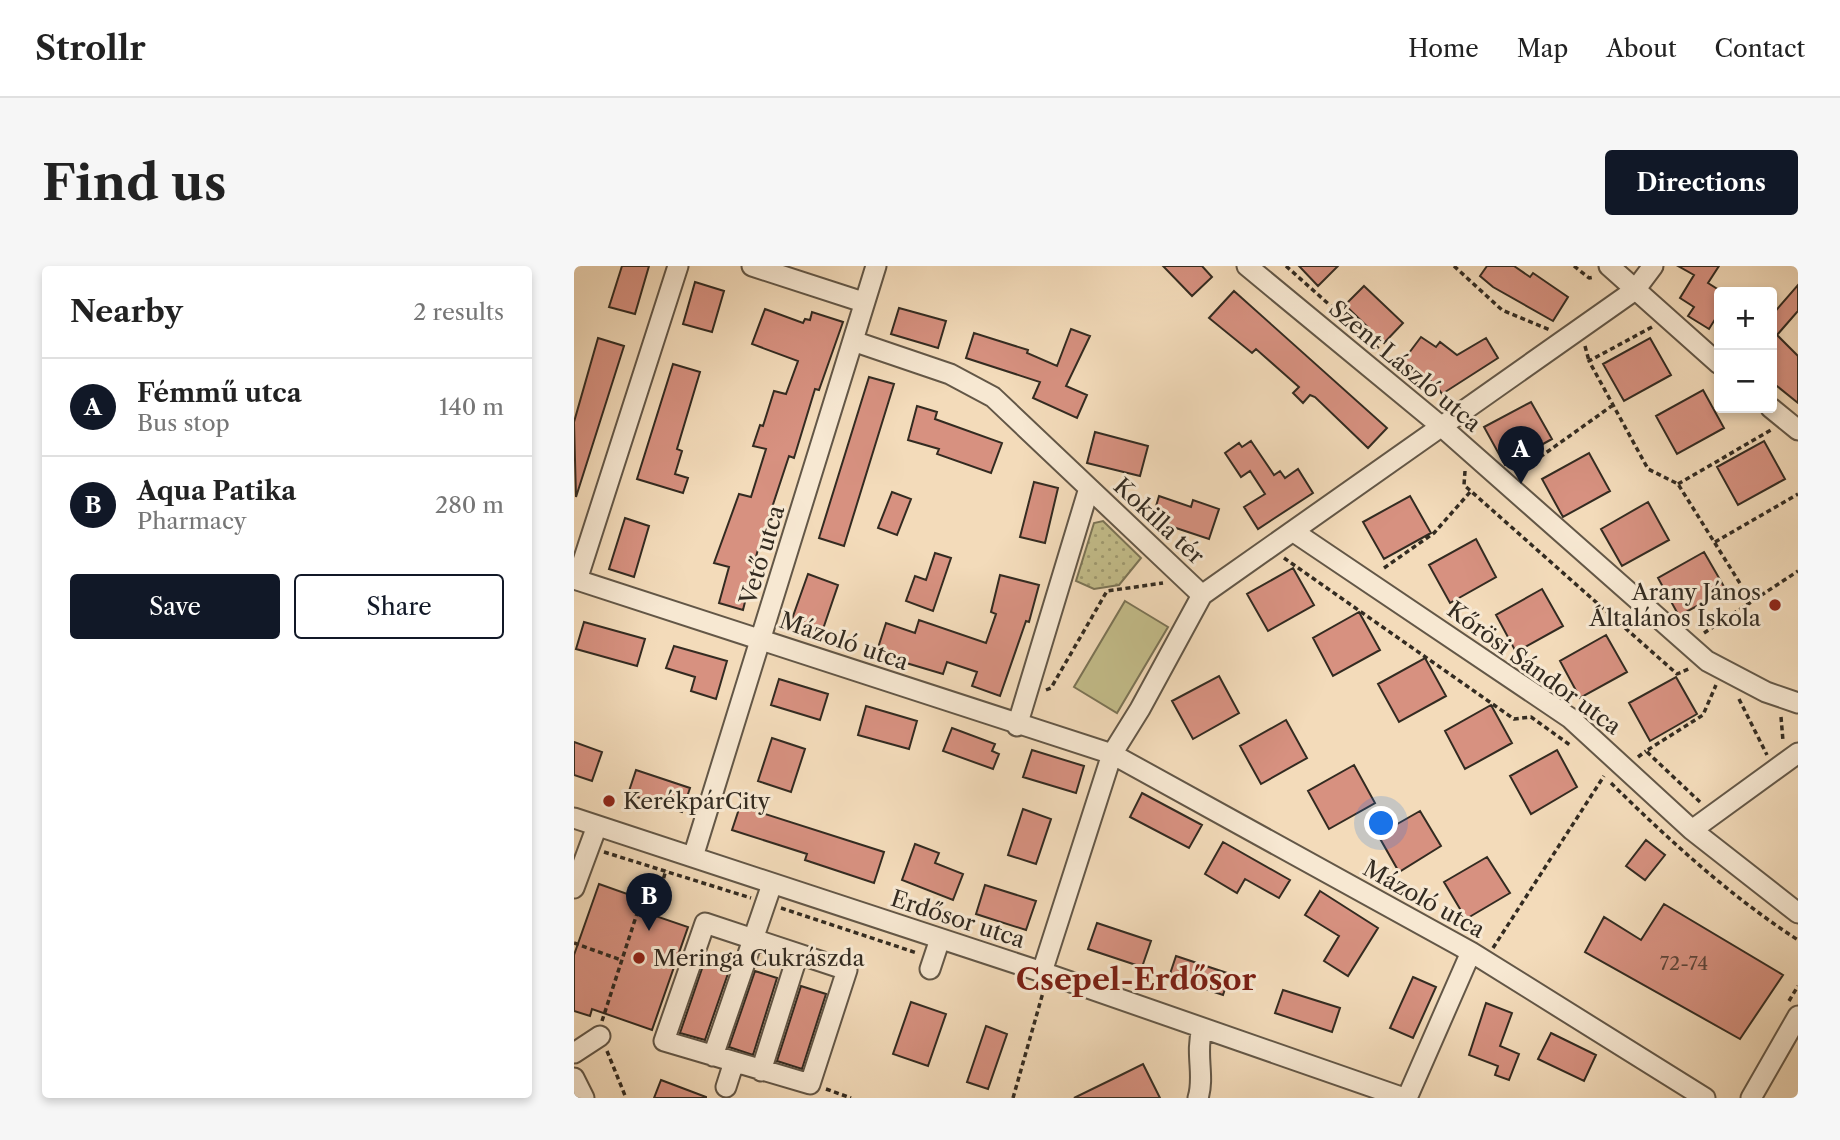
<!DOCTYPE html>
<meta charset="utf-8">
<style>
:root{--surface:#fff;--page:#f6f6f6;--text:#222;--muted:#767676;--line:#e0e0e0;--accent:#111827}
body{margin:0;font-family:"Libre Caslon Text",serif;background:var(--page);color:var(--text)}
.controls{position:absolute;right:21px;top:21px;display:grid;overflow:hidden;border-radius:7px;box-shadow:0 4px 10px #0003}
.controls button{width:63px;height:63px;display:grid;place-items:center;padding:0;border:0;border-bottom:2px solid var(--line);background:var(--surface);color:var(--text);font:35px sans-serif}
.you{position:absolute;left:808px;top:558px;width:24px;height:24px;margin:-18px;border:5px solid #fff;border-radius:50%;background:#1a73e8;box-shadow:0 0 0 10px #1a73e833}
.badge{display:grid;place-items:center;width:46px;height:46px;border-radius:50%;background:var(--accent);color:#fff;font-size:23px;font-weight:700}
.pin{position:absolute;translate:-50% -58px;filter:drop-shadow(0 2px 4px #0008)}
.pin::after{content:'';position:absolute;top:37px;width:24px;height:21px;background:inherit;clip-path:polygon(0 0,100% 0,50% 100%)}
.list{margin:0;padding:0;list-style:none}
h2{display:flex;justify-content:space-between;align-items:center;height:91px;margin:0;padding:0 28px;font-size:30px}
h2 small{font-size:23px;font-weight:400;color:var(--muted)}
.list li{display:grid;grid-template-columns:46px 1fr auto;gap:21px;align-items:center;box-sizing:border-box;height:98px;padding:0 28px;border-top:2px solid var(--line)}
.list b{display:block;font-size:26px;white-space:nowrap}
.list p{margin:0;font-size:23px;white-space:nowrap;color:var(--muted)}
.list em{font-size:23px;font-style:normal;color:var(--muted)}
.actions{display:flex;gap:14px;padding:21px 28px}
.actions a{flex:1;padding:16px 0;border:2px solid var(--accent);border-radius:7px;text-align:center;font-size:24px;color:var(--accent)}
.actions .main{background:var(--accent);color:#fff}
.map{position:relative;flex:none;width:1224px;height:832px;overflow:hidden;border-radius:7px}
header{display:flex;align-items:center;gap:42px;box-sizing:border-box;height:98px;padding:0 35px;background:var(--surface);border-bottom:2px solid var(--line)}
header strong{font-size:33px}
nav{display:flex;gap:38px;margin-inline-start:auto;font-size:24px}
.intro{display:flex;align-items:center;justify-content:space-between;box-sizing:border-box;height:168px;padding:0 42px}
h1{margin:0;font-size:49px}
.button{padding:18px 32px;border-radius:7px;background:var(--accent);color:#fff;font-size:24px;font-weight:700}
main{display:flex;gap:42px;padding:0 42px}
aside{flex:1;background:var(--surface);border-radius:7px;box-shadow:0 4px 10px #0003}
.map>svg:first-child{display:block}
</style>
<header>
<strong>Strollr</strong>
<nav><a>Home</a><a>Map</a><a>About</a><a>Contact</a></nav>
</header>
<div class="intro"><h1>Find us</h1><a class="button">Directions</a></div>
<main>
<aside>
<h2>Nearby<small>2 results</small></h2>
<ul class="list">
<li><span class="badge">A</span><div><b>Fémmű utca</b><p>Bus stop</p></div><em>140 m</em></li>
<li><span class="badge">B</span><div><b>Aqua Patika</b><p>Pharmacy</p></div><em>280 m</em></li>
</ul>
<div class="actions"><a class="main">Save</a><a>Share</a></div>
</aside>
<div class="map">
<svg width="1224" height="832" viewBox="0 0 1224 832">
<defs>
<pattern id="green-dots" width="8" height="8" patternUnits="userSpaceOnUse" patternTransform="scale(1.75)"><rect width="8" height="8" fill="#c3bd8a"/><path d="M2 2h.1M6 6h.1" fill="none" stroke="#9f9a70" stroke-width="1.8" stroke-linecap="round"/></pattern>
</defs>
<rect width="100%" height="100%" fill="#f3dbba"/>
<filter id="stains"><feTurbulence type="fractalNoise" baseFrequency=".00286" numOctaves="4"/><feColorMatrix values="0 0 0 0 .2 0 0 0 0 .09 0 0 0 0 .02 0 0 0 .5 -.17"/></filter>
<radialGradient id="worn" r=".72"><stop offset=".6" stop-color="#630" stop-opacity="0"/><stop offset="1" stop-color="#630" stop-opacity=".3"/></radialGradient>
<!-- green -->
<path fill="url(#green-dots)" stroke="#7b7456" stroke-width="2" d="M529,255L567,292L545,319L520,323L502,315L520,257Z"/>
<!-- pitch -->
<path fill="#c3bd8a" stroke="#7b7456" stroke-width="2" d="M551,335L594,361L543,447L500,421Z"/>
<!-- building -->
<path fill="#d79180" stroke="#332b21" stroke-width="2" d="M48,0H75L61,48L35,41Z
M589,0H628L638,11L618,30Z
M725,0H764L744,20Z
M913,0H940L956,11L959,7L994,31L979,55L919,21L906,10Z
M1104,0H1145L1134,17L1145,24V47L1135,63L1114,50L1120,41L1106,32L1120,9Z
M121,16L150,25L138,66L109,58Z
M1224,19V45L1203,69L1224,90V137L1198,116V49Z
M790,20L829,57L810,77L771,39Z
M660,25L813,162L794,182L741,131L736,129L729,137L719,127L725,121L682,83L678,87L635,52Z
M325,42L372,55L364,82L317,68Z
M191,43L229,57L231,53L236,54L238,46L269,56L245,124L241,123L220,192L215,190L183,287L169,344L145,337L155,301L140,297L165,228L177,231L192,183L179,180L186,159L189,160L200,125L212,128L224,95L178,78Z
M497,63L516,70L492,120L513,129L503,152L459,132L466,116L392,92L400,67L454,84L453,87L483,100Z
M847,71L862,81L866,76L883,89L912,72L924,92L868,128L862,119L829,95Z
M24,72L50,80L2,231L0,156Z
M1076,72L1097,109L1050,135L1029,98Z
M99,98L126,106L103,183L108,185L101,208L114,212L109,227L63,213Z
M295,111L320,118L270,280L245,272Z
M1129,124L1150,162L1103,188L1082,150Z
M957,136L978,173L931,199L910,161Z
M343,140L363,146L361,153L428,177L417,207L363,188L365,183L334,174Z
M521,166L574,180L566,210L513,197Z
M677,175L700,209L706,205L711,212L724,203L739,227L684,263L670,241L691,228L676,205L667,211L651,187L665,177L668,181Z
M1190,175L1211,213L1164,239L1143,201Z
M1015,187L1036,225L989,251L968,213Z
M460,216L484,222L471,277L446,271Z
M318,226L337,233L323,269L304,262Z
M585,230L617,241L619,234L645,243L635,273L578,254Z
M836,230L857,267L810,293L789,256Z
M1074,236L1095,274L1048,300L1027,263Z
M51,252L75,260L60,311L35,303Z
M902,273L922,311L876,337L855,299Z
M1130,286L1152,324L1105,350L1084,312Z
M361,287L377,292L359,345L332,335L341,310L352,314Z
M719,302L740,339L694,365L673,328Z
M234,308L264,319L249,363L218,353Z
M426,309L465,319L455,356L452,355L426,430L398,420L403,406L373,396L369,408L302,388L312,357L341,367L345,354L412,377L422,348L417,346Z
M968,323L989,360L942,386L922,349Z
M785,346L806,384L759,410L739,372Z
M10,356L71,373L63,400L2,383Z
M1032,369L1053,406L1006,432L986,395Z
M100,380L153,395L142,433L117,425L121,411L92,402Z
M851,392L872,430L825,456L804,418Z
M645,410L665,447L619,473L598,435Z
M1102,411L1123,448L1076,475L1055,437Z
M205,413L254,428L246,454L197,439Z
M917,439L938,477L891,503L871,465Z
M292,440L343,455L335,483L284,469Z
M712,454L733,492L687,518L666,480Z
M378,462L421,478L418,485L425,488L419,503L369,485Z
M198,472L231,483L217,526L184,515Z
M0,476L28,486L18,515L0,509Z
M458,484L510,500L502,527L449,511Z
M983,484L1003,521L957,548L936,510Z
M780,499L801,537L755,563L734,525Z
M62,504L116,522L108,546L54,528Z
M568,527L628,559L615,582L556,551Z
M166,540L310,586L300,617L231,594L233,588L158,564Z
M449,543L477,553L462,598L434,589Z
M846,545L867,580L825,606L804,569Z
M1072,574L1091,589L1071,614L1052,600Z
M649,576L716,614L705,632L671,613L663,627L631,608Z
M341,578L365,587L361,597L389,608L379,634L328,614Z
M913,591L936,627L892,653L870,616Z
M25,618L62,631L58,642L114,661L78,764L18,743L16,750L0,745V689Z
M411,619L462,635L452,664L402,648Z
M746,625L804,662L774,710L750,695L765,670L731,649Z
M1090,638L1209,709L1166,773L1011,686L1030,651L1067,674Z
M523,657L577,675L568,701L514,683Z
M133,688L158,696L131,774L106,767Z
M602,690L656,708L649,729L595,711Z
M181,705L203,712L179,789L155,781Z
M839,711L862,721L839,772L816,762Z
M227,720L252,728L228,803L203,795Z
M709,724L766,742L758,766L701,747Z
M337,736L372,748L354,800L319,788Z
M912,737L938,747L926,780L945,788L935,814L921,809L924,800L895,789Z
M412,760L433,768L414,823L393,816Z
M977,767L1022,789L1010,815L964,793Z
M569,798L586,832H500L547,809Z
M87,814L132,831V832H80Z"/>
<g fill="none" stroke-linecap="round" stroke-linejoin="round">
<!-- minor casing -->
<g stroke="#635747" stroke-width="23">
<path id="minor" d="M178,0L289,36
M673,0L868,161L1133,395L1192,426L1224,437
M1035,0L1145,98
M279,75L376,108L419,131L628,329
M1197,142L1224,164
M720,266L996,452L1118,564L1224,647
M0,313L538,488L897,686L1131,832
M3,314L104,0
M443,460L515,222
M0,552L468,706L830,832
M1118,564L1224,487
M119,591L302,0
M0,622L23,560
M131,657L273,704L236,818L90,775Z
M356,703L366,673
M468,706L538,488L566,443L628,329L1061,24L1079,0
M0,787L26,770
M139,790L198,618
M187,805L224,688
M0,812L10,832
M152,821L160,796
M624,832C631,810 621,788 628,763
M833,832L897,686
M1177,832L1224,750"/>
</g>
<!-- path -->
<path stroke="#332b21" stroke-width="3.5" stroke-dasharray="5 3.5" stroke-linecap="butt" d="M712,0L806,84
M880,0L928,44L976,64
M1000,0L1015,12L1021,11
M1078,61L1015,95L1074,203L1104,218L1177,335
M1011,80L1015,95
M891,205L890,219L1103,408L1117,402
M945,206L1039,139
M1104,218L1197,164
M1141,276L1224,228
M710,292L940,453L957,451L996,479
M810,302L860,267L897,225
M1130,367L1224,305
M472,424L477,422L533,325L589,317
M1165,433L1193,489
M1207,451L1209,475
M1064,491L1072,485
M1037,517C1095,574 1156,630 1224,674
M1126,536L1072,485L1129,449L1142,419
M30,586L177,632
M207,642L343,687
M0,677L47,694
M919,682L1030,510
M1215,735L1224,720
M28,755L70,626L84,631L92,604
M33,785L52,832
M252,823L277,832
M439,832L470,723"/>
<!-- minor -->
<use href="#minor" stroke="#f7e8d2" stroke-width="19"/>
</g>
<!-- markers -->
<g fill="#8f2418" stroke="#f7e8d2" stroke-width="2.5">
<circle cx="1201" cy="339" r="7"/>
<circle cx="35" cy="535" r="7"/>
<circle cx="65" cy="692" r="7"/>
</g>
<g text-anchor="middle" stroke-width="6" stroke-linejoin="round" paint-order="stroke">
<!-- number labels -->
<g font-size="19" fill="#5c4439">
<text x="1110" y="704">72-74</text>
</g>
<!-- street labels -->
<g font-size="23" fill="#332b21" stroke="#f7e8d2">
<text transform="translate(831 100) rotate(40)" y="8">Szent László utca</text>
<text transform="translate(585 255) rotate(43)" y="8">Kokilla tér</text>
<text transform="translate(188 289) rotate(-73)" y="8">Vető utca</text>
<text transform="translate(270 375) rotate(19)" y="8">Mázoló utca</text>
<text transform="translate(960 402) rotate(36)" y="8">Kőrösi Sándor utca</text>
<text transform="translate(850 633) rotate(29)" y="8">Mázoló utca</text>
<text transform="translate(384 653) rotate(18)" y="8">Erdősor utca</text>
</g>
<!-- poi labels -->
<g font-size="23" fill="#332b21" stroke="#f7e8d2" text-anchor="start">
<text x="1187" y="334" text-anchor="end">Arany János<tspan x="1187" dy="26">Általános Iskola</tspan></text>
<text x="49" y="543">KerékpárCity</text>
<text x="79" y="700">Meringa Cukrászda</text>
</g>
<!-- district labels -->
<g font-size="30" font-weight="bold" fill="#7a1f14" stroke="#f7e8d2">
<text x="562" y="724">Csepel-Erdősor</text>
</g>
</g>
<rect width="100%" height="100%" filter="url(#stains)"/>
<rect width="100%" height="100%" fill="url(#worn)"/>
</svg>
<div class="controls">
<button>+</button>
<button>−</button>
</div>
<div class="you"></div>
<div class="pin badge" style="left:947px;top:218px">A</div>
<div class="pin badge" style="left:75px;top:665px">B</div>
</div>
</main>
